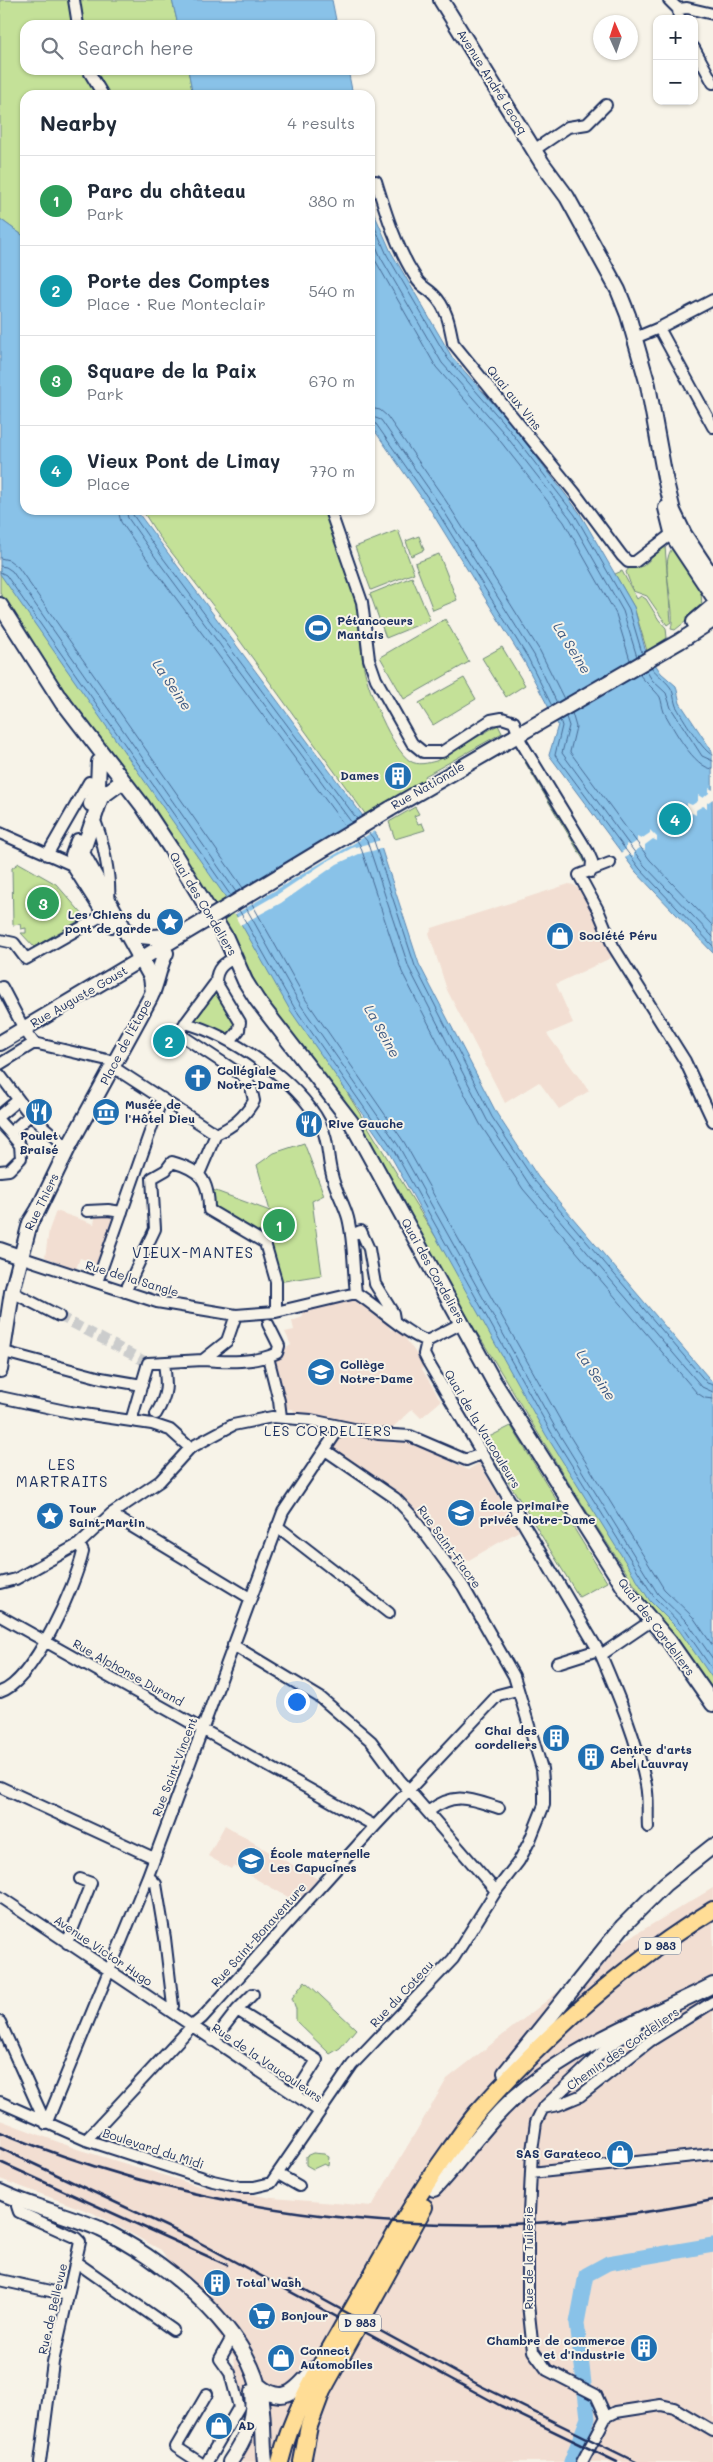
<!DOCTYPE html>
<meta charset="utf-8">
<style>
:root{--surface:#fff;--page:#f2f2f3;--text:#1f2937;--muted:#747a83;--line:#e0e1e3;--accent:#2563eb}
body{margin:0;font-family:Mali,sans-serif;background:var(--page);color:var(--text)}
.controls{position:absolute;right:15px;top:15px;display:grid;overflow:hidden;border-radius:10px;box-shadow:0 1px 4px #0004}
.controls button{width:45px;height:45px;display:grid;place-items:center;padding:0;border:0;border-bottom:1px solid var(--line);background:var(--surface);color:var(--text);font:25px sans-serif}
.compass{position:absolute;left:593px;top:15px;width:45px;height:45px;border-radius:50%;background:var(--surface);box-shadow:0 1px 4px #0004;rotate:357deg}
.you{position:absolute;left:296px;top:1701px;width:18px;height:18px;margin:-12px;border:4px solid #fff;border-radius:50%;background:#1a73e8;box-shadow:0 0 0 8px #1a73e833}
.badge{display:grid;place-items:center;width:32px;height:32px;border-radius:50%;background:var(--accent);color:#fff;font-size:16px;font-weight:700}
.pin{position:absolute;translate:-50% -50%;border:2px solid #fff;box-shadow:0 1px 5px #0006}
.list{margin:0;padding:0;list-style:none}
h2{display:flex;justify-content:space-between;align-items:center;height:65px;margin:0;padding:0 20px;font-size:21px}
h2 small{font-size:16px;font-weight:400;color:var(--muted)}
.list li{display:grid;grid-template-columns:32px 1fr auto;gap:15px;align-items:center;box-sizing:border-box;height:90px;padding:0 20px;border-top:1px solid var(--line)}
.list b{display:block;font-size:19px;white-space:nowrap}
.list p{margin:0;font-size:16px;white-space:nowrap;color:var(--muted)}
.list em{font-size:16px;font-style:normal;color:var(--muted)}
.icon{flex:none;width:28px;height:28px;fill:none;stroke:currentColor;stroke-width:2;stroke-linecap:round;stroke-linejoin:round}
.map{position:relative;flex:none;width:713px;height:2462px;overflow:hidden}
.search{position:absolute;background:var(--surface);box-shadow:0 1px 4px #0004;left:20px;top:20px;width:355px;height:55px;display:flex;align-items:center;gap:12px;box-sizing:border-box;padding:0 18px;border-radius:15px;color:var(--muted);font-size:19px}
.panel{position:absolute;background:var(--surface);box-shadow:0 1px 4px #0004;left:20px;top:90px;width:355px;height:425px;border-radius:15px}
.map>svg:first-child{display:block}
</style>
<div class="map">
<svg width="713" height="2462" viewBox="0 0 713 2462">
<rect width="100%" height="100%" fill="#f7f3e8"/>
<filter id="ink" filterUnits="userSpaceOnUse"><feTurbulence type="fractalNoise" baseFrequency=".02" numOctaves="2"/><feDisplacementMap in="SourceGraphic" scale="10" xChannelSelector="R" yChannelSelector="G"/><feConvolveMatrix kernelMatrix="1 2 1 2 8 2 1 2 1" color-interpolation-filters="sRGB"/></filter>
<g filter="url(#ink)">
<!-- built -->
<path fill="#f2ded2" d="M569,884L574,885L586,895L615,956L556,984L573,1023L547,1034L589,1091L559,1109L539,1082L505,1103L447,990L429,933L432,928Z
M56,1211L94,1224L96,1213L115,1216L99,1265L80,1258L76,1269L45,1257L49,1230Z
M353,1296L370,1307L373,1314H381L391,1330L398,1328L425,1366L422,1369L441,1401L421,1418L412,1409L390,1430L295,1414L293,1409H287L284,1405L273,1363L275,1358L282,1355L283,1350L291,1345L285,1332L294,1330L292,1321L303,1317L302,1311Z
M346,1432L406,1439L468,1470L479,1463L519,1531L455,1568L400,1496L331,1447L341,1434Z
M225,1825L259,1846L318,1879L297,1902L233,1866L231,1869L208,1856Z
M713,1888V2462H223L244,2431L234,2357L161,2250L93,2213L0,2179V2120L77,2149L199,2186L272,2198L372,2206L447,2079L619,1944Z"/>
<!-- green -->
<path fill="#c4e198" stroke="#70887b" d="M0,0H172L178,25H25V70H188L193,95H25V237L0,219Z
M142,510H326L360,612L358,614C361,632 360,651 364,668C368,690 392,749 410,761C418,766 428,763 436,761L498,725L502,733L425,776L426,780L366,815L235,634L158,535Z
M398,530L414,573L371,590L355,547Z
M419,536L424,550L411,556L406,541Z
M665,546L671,622L667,625L647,596L633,591L626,572L629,568L643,566Z
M673,547L701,591L702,608L675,630L671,629C677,606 658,565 673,547Z
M439,554L457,600L433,610L415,563Z
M0,568L218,877L311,1034L488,1322L713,1676V1698C629,1583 555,1462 481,1339L465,1317L440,1271L265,1001L225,924L185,859L118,760L66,693L0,593Z
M622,571L637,599L641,596L646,599L659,620L666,628L667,638L647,651L634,607L615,574Z
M412,577L430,620L386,638L370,594Z
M445,619L469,662L404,699L380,657Z
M502,647L525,685L506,697L482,658Z
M464,678L476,699L433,725L419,703Z
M526,758L587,859L586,864L523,759Z
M415,807L419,814L414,816L418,824L422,823L425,830L395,839L389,822Z
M19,863L56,884L85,917L34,947L21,933H26V928L21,929L20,924L13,925L12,868Z
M213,988L236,1020V1028L225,1035L192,1021Z
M304,1143L324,1195L312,1201L322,1275L278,1282L268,1238L215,1209L213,1190L270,1211L257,1165L274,1153Z
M511,1426L607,1582L579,1597L483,1440Z
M305,1981L356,2029L340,2048L330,2054L296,2021V2009L292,1998Z
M313,2153L324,2154L329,2157L328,2166L324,2164L313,2169L306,2165V2156Z"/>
<!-- water -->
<path fill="#89c2e8" stroke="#5d87b1" d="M172,0H332L337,25H178Z
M188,70H348L353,95H193Z
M370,204L391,252L452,357L512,425L579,512L634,607L645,649L661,673L676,686L680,703L712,751L713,953L636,872L549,755L558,725L524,661L431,511L370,424Z
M0,219L25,237V510H136L377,835L419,964L497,1114L538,1177L713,1383V1679L679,1630L650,1601L546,1435L388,1151L290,1010L227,899L0,574Z"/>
<!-- pier -->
<path fill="#f7f3e8" d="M709,788L713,790V799L707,803V808L703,806L696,810V815L692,813L681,821L680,824L677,823L673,818V813L678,814L687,808V803L692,805L698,801V795L703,798L709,793Z
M364,816L376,830L234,915L225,899Z
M650,830L657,837V841L653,839L645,845V850L640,848L634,852V857L630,855L623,859L619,854L626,849V844L630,846L637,841V837L641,839L650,833Z
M381,840L384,848L359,854L337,864L281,903L240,925L236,918L278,894L326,862L352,848Z"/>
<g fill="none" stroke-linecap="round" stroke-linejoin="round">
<!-- shore -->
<path stroke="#476a95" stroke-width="1" d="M370,216L387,255L448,359L508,428L575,515L629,609L642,653
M370,232L381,258L442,363L503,432L570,518L623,611L637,657
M370,251L436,367L497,437L564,522L616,614L630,660
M370,408L380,410L387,416L446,501L540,651L564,699
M370,416L381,420L440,505L534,655L557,703
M370,422L376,424L435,508L528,658L552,706
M118,510L121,522L152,566L345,826
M126,510L128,518L158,561L352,823
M132,510L133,515L163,558L357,819
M0,558L9,560L18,567L243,888
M0,566L6,567L12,571L236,892
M0,572L6,575L231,896
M651,667C657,675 668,682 672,690C674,695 674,701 676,706C681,715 704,754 713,755
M646,670L652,680L666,693L671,708L702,756L713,761
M639,674C645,682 656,691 660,697C662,702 662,707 664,712C673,728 694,768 713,769
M572,713L576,727L570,752L650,860L713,926
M566,717L569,726L562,753L644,865L713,937
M560,720L562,726L555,755L640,869L713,946
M368,832L373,838L415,966L492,1117L534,1180L707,1383L713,1385
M362,835L367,841L409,968L487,1120L529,1184L702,1387L713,1392
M356,839L360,845L402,972L480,1124L523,1189L697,1393L705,1398L713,1399
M251,902L306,1000L404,1142L563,1425L664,1589L693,1617L713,1646
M245,906L300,1004L398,1145L556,1429L658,1594L688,1623L713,1659
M239,910L294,1007L393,1149L551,1432L654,1597L683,1627L713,1670"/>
<!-- river -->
<path stroke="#89c2e8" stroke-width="15" d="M571,2462L588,2418L577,2323L586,2275L608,2263L713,2245"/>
<!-- street-tunnel -->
<path stroke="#cbcccc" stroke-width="10" stroke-dasharray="10 5" stroke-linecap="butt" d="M59,1316L148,1363"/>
<!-- street casing -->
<g stroke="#1b2f5e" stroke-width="14">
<path id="street" d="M74,0L78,25
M669,0L678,9L679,19
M678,9L687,8L713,14
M694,48L713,83
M88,70L103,95
M534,150L568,127L587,124L606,105
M376,181C386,214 397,249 416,278C420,286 427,288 433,294C447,307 450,326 453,343L575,493L622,556L628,562H635L678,529
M659,328L713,427
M635,338L659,328L713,300
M330,510L362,602L369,659L376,679L412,743L423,752H442L491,720L502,718L514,722L521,742L588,852L592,861L591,872
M93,817C103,836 111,879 109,900
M0,833L79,868
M47,855L89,782L100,785
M610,863L579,875L598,910L613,946L685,1061L713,1121
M0,940L14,943L26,959L105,914
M216,982L240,1022L239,1030L230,1041
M0,988L2,987L24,1029L34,1043L116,1062
M185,1023C231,1035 297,1080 320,1123C329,1140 327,1157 332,1175C335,1190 344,1203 348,1218C354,1242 353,1268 356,1293
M0,1064L34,1043
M113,1067L216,1134
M0,1075L30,1115L68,1148
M0,1115L18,1100
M0,1122L10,1133
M216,1134C234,1126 244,1117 254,1101L251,1087L243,1076L178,1033L216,982C216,968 224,963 236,957
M0,1171L9,1170L21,1158L20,1145L10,1133L30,1115
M199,1174L216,1134
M87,1211L108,1210L122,1212
M351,1235L361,1231L369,1249L375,1284L393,1313L394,1319
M20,1257L157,1302L236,1315L276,1312L356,1293
M97,1282L162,1098
M12,1292L59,1316
M125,1292L155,1229L152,1178L166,1170L172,1162C200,1170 209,1179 209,1210L265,1243L276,1281V1312
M356,1293C377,1306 407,1335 427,1341
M427,1341L424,1354L428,1362L601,1655C619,1697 637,1740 646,1785C649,1799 647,1814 648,1827
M427,1341L462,1323
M4,1352L101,1378L142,1385
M268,1357L279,1401L281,1417
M203,1360C227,1362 255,1363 277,1353L279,1346L268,1324
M0,1397L70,1412L152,1424L170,1430L190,1448
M156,1414C168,1394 167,1385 164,1363
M131,1421L148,1363L203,1360L227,1341L236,1315
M111,1514L250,1598
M277,1526L389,1613
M0,1583L16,1579L79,1544L111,1514L160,1481L190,1448L233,1425L272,1417L311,1420L378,1434L410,1436L466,1460L481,1454
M0,1616L375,1826
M233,1645L321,1698L371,1741L399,1779L496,1891
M601,1655L651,1621
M557,1663L598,1650
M0,1692C34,1681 75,1586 83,1552L79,1544
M0,1787L154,1858
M429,1811C455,1791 470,1799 499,1808
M148,1876L156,1884L165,1938L173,2006L169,2010
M0,1897L319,2111
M67,1943L91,1883L80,1879
M237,2010L253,1994
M0,2022L46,2124
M213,2041L237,2010L317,2060L295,2095
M0,2102L86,2140L213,2181L240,2187H254L271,2183L352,2065L453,1959L496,1891L519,1861L530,1840L544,1805V1791L542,1769L514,1676L463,1586L412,1516L395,1498L325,1450
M543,2108L558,2105L580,2096L650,2041L713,2002
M46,2124L148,1876L283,1512L340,1427
M86,2140L191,2027L202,2018L375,1826L498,1695L517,1690
M531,2173L713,2154
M278,2174L299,2186
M20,2200L17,2206L19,2212L76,2238L80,2242L53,2362L40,2462
M76,2262L173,2330
M0,2280L68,2295
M606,2417L596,2395L547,2370L533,2351L528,2304V2234L532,2151L536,2122L543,2108L607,2048L636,2028
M606,2417L616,2412L661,2405L674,2408L713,2431
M199,2462L176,2447L207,2394
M207,2462L239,2407L230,2373L220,2359L230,2341L235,2339
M582,2462L606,2417"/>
</g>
<!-- secondary casing -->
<g stroke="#1b2f5e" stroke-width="18">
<path id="secondary" d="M441,0L542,163L567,197L618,290L628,315L648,385L665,478L673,511L684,534L713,578
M666,508L673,536L713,596
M0,605L63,704
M694,622L713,606
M59,697L142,805L173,852L226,938L245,981L257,1000L351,1122L494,1382L627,1592L669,1641L713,1704
M123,781L101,797L82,853L151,977L153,992
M91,804L98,785L99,762
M390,809L680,641L713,620
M78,841L73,855L75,867L112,925
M124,929C142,940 158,938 178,933
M0,1043L203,922
M0,1250L20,1257
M0,1370L12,1292L30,1223L38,1210L68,1148L150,998C158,982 158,968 166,953
M505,2073L623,1926L665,1884L713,1846
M434,2189C465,2156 489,2117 526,2088C582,2042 650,2017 713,1985
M0,2192C32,2207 68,2215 100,2229C158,2256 241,2322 258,2386C265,2411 262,2437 265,2462
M258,2385C284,2407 297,2389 314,2369
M230,2462C245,2440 255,2419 252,2392"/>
</g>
<!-- primary casing -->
<g stroke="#1b2f5e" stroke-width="20">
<path id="primary" d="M280,2462C293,2408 324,2360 351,2312C382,2257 412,2202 449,2151C458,2139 466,2126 476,2114C545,2036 623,1965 713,1910
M302,2462L309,2426L322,2391L424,2207"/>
</g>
<!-- street -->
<use href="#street" stroke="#f7f3e8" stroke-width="10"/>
<!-- secondary -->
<use href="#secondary" stroke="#f7f3e8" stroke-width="14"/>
<!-- primary -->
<use href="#primary" stroke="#ffdd96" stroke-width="16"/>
<!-- rail -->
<path stroke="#1b2f5e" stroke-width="2.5" d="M0,2132C221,2223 478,2249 713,2200
M0,2148L193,2239L501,2406L617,2462
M0,2162L227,2265
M289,2281L481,2386L636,2462"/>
<!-- secondary-bridge casing -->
<g stroke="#1b2f5e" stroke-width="18" stroke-linecap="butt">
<path id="secondary-bridge" d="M203,922L390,809"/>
</g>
<!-- secondary-bridge -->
<use href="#secondary-bridge" stroke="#f7f3e8" stroke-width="14"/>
</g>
</g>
<!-- icons -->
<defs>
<g id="stadium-disc" transform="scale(1.4375)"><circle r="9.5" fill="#1f6fb2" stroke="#f7f3e8"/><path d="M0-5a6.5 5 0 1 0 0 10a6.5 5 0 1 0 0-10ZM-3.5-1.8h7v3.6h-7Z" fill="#fff"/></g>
<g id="building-disc" transform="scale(1.4375)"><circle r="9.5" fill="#1f6fb2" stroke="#f7f3e8"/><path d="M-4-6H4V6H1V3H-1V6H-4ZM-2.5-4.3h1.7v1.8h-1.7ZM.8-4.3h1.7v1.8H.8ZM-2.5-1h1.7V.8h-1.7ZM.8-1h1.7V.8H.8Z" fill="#fff"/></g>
<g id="sight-disc" transform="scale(1.4375)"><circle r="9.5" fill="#1f6fb2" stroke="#f7f3e8"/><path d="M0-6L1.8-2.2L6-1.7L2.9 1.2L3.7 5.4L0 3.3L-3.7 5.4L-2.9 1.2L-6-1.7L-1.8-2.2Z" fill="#fff"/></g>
<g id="shop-disc" transform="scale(1.4375)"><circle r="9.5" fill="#1f6fb2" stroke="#f7f3e8"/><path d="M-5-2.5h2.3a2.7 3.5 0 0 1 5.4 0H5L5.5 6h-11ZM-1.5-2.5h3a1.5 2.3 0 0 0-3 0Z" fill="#fff"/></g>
<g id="church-disc" transform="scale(1.4375)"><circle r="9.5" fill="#1f6fb2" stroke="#f7f3e8"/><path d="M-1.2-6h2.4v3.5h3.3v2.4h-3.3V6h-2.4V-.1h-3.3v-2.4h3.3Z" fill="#fff"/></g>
<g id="restaurant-disc" transform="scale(1.4375)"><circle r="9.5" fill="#1f6fb2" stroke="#f7f3e8"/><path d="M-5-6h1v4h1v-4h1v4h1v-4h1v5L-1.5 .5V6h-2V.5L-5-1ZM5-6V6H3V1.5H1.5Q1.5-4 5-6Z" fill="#fff"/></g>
<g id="museum-disc" transform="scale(1.4375)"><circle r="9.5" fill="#1f6fb2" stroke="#f7f3e8"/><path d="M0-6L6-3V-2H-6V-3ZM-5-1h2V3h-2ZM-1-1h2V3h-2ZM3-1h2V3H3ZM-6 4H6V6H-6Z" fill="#fff"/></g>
<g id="school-disc" transform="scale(1.4375)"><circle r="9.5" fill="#1f6fb2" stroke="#f7f3e8"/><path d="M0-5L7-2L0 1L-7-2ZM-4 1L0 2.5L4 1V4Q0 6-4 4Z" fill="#fff"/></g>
<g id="supermarket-disc" transform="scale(1.4375)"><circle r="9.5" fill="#1f6fb2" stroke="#f7f3e8"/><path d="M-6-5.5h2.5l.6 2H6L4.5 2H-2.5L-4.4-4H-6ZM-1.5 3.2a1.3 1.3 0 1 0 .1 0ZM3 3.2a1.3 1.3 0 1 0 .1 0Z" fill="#fff"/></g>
</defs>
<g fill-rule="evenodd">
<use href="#stadium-disc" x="318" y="628"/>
<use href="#building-disc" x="398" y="776"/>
<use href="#sight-disc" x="170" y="922"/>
<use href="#shop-disc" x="560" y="936"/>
<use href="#church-disc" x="198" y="1078"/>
<use href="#restaurant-disc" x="39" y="1112"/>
<use href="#museum-disc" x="106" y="1112"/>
<use href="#restaurant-disc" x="309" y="1124"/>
<use href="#school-disc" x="321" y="1372"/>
<use href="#school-disc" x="461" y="1513"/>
<use href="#sight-disc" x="50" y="1516"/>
<use href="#building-disc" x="556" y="1738"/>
<use href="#building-disc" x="591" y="1757"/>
<use href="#school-disc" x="251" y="1861"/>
<use href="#shop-disc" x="620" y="2154"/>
<use href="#building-disc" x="217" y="2283"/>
<use href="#supermarket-disc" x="262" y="2316"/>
<use href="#building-disc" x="644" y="2348"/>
<use href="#shop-disc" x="281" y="2358"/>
<use href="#shop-disc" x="219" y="2426"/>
</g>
<g text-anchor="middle" stroke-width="4" stroke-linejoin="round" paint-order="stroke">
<!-- shield labels -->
<g fill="#f7f3e8" stroke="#5d6a87" stroke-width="1">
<rect x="639" y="1937.5" width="42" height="17" rx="4"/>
<rect x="339" y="2314.5" width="42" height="17" rx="4"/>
</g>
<g font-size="11" font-weight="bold" fill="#1b2f5e">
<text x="660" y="1950">D 983</text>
<text x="360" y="2327">D 983</text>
</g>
<!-- street labels -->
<g font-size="12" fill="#1b2f5e" stroke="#f7f3e8">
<text transform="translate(492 82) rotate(58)" y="4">Avenue André Lecoq</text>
<text transform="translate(514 398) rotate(51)" y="4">Quai aux Vins</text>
<text transform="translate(428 786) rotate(-30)" y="4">Rue Nationale</text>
<text transform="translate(203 904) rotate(59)" y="4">Quai des Cordeliers</text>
<text transform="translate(79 997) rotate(-30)" y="4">Rue Auguste Goust</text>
<text transform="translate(126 1042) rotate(-62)" y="4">Place de l'Étape</text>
<text transform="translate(42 1202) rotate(-64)" y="4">Rue Thiers</text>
<text transform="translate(433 1271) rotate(61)" y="4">Quai des Cordeliers</text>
<text transform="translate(132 1279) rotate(17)" y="4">Rue de la Sangle</text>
<text transform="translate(482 1429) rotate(59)" y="4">Quai de la Vaucouleurs</text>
<text transform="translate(449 1547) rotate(54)" y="4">Rue Saint-Fiacre</text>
<text transform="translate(656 1627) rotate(53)" y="4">Quai des Cordeliers</text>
<text transform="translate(128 1673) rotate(29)" y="4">Rue Alphonse Durand</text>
<text transform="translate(175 1767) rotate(-69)" y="4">Rue Saint-Vincent</text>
<text transform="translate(259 1935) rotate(-48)" y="4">Rue Saint-Bonaventure</text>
<text transform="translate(103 1951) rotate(34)" y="4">Avenue Victor Hugo</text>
<text transform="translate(402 1994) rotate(-47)" y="4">Rue du Coteau</text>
<text transform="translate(623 2049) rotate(-35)" y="4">Chemin des Cordeliers</text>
<text transform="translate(267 2063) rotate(34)" y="4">Rue de la Vaucouleurs</text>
<text transform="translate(153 2149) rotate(18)" y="4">Boulevard du Midi</text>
<text transform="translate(529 2258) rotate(-90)" y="4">Rue de la Tuilerie</text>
<text transform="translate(53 2309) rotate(-77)" y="4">Rue de Bellevue</text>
</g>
<!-- poi labels -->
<g font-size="12" font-weight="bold" fill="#1b2f5e" stroke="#f7f3e8" text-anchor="start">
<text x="337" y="625">Pétancoeurs<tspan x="337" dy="14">Mantais</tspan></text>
<text x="379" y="780" text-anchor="end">Dames</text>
<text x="151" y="919" text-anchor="end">Les Chiens du<tspan x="151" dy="14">pont de garde</tspan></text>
<text x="579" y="940">Société Péru</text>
<text x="217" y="1075">Collégiale<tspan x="217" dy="14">Notre-Dame</tspan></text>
<text x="125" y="1109">Musée de<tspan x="125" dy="14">l'Hôtel Dieu</tspan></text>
<text x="328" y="1128">Rive Gauche</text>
<text x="39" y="1140" text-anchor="middle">Poulet<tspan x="39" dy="14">Braisé</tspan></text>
<text x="340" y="1369">Collège<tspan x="340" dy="14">Notre-Dame</tspan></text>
<text x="480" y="1510">École primaire<tspan x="480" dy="14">privée Notre-Dame</tspan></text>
<text x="69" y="1513">Tour<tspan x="69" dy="14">Saint-Martin</tspan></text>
<text x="537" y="1735" text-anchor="end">Chai des<tspan x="537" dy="14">cordeliers</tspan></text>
<text x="610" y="1754">Centre d'arts<tspan x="610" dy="14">Abel Lauvray</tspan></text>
<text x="270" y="1858">École maternelle<tspan x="270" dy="14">Les Capucines</tspan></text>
<text x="601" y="2158" text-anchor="end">SAS Garateco</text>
<text x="236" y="2287">Total Wash</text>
<text x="281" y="2320">Bonjour</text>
<text x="625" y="2345" text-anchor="end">Chambre de commerce<tspan x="625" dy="14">et d'industrie</tspan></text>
<text x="300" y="2355">Connect<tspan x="300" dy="14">Automobiles</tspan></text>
<text x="238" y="2430">AD</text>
</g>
<!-- water labels -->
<g font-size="14" font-style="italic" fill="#365480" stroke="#f7f3e8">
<text transform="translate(572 648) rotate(58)" y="5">La Seine</text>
<text transform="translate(172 685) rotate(56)" y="5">La Seine</text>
<text transform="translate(382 1031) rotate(61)" y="5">La Seine</text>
<text transform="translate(596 1375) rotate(56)" y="5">La Seine</text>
</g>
<!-- neighbourhood labels -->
<g font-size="14" letter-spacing="1" fill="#1b2f5e" stroke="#f7f3e8">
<text x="328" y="1436">LES CORDELIERS</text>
</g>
<!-- quarter labels -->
<g font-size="15" letter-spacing="1" fill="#1b2f5e" stroke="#f7f3e8">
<text x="193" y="1258">VIEUX-MANTES</text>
<text x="62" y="1470">LES<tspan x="62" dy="17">MARTRAITS</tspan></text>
</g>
</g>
</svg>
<div class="controls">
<button>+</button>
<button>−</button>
</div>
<svg class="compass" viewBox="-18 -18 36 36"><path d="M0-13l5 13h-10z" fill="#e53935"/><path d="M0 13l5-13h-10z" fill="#747a83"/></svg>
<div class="you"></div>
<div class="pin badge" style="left:279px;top:1225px;background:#2e9e5b">1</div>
<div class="pin badge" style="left:169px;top:1041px;background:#0f9aa8">2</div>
<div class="pin badge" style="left:43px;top:903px;background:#2e9e5b">3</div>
<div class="pin badge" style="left:675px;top:819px;background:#0f9aa8">4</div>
<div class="search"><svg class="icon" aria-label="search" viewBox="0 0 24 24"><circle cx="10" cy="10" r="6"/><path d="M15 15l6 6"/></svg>Search here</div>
<section class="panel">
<h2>Nearby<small>4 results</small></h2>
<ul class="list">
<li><span class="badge" style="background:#2e9e5b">1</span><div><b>Parc du château</b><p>Park</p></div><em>380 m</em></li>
<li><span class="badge" style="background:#0f9aa8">2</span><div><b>Porte des Comptes</b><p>Place · Rue Monteclair</p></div><em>540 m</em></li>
<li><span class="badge" style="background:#2e9e5b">3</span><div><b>Square de la Paix</b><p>Park</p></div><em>670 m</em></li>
<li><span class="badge" style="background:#0f9aa8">4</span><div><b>Vieux Pont de Limay</b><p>Place</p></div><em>770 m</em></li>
</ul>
</section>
</div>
